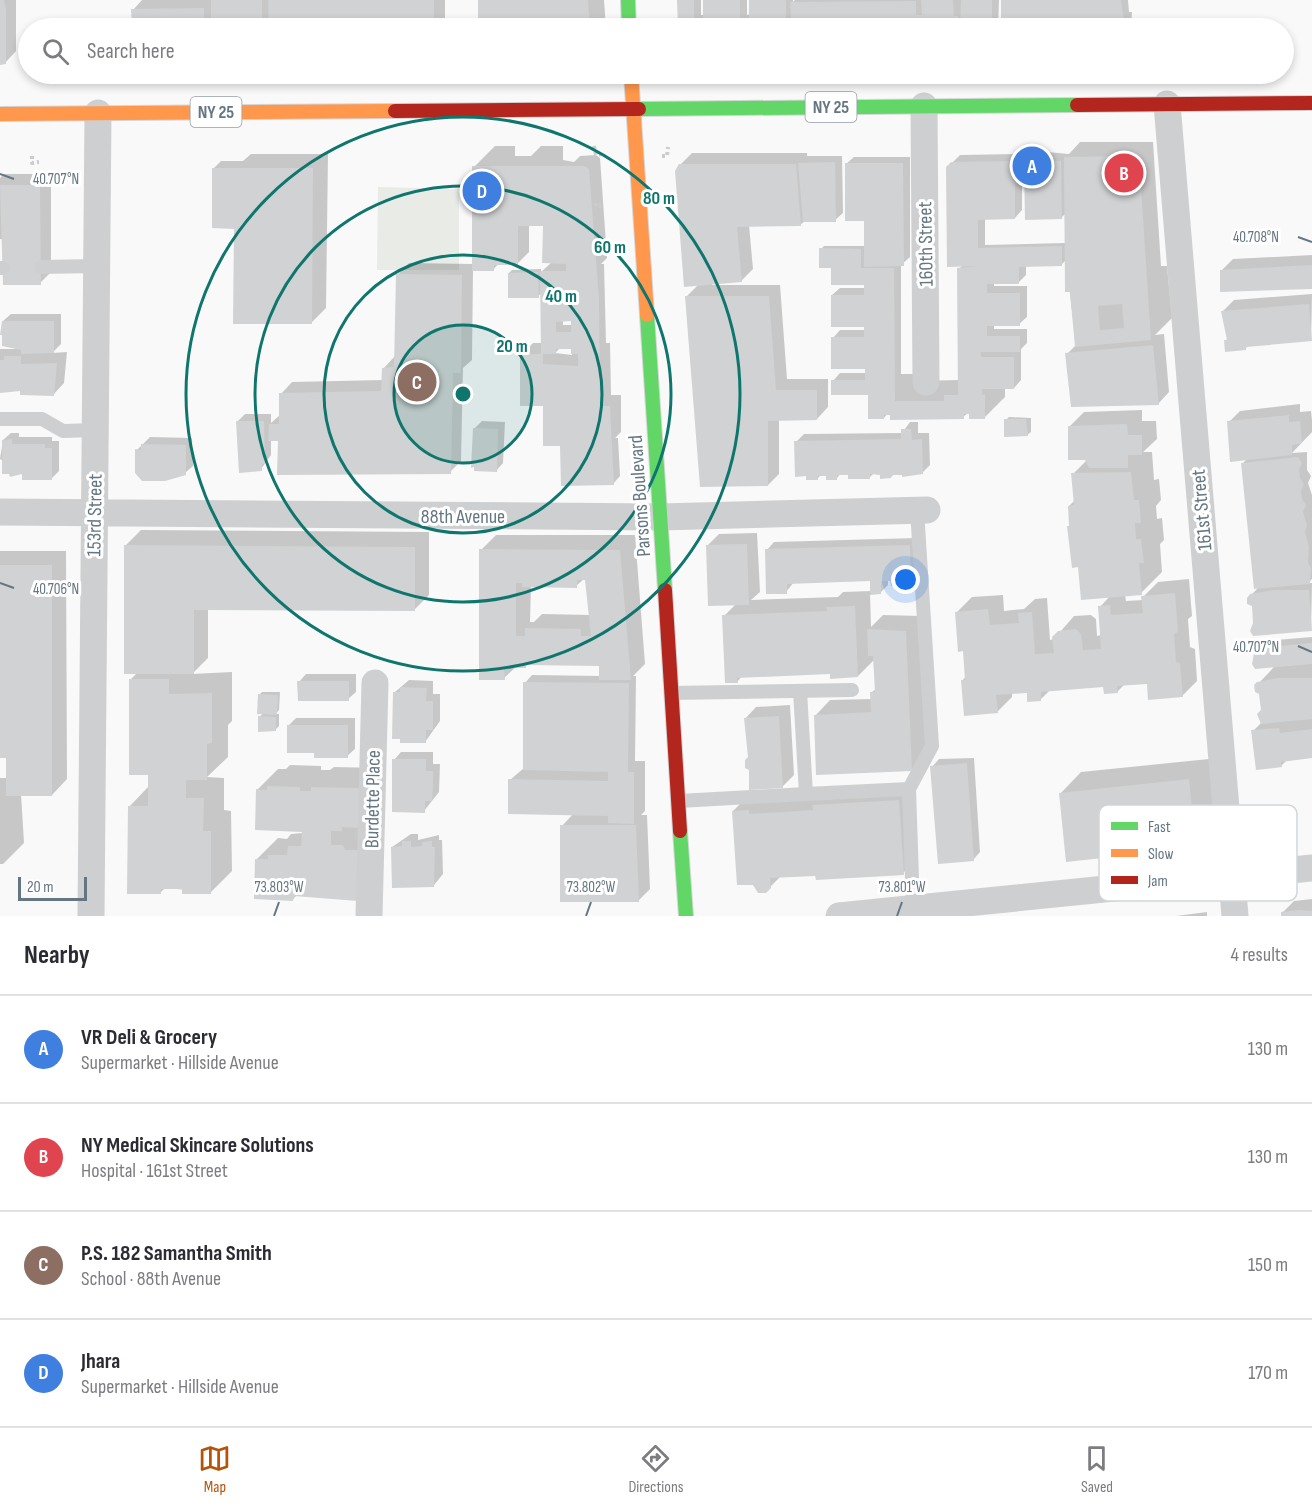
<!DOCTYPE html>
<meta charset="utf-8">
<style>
:root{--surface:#fff;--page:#f2f2f3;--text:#2b2b33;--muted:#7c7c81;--line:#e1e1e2;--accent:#b45309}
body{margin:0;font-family:"Sofia Sans Condensed",sans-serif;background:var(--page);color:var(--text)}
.scale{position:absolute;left:18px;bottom:15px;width:69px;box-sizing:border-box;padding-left:6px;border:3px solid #657683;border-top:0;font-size:16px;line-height:21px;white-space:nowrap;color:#657683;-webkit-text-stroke:4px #fff;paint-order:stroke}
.you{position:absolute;left:906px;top:580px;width:21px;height:21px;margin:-15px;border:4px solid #fff;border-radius:50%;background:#1a73e8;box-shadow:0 0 0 9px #1a73e833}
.badge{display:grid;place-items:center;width:39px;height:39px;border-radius:50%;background:var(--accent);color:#fff;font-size:20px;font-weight:700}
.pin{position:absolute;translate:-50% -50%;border:3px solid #fff;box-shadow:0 2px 6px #0006}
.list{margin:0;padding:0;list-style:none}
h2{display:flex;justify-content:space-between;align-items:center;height:78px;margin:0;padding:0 24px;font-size:26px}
h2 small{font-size:20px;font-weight:400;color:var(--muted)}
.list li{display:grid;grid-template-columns:39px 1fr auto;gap:18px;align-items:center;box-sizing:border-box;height:108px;padding:0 24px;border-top:2px solid var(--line)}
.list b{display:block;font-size:22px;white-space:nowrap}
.list p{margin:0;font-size:20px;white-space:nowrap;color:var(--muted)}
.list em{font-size:20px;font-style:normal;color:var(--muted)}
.icon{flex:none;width:33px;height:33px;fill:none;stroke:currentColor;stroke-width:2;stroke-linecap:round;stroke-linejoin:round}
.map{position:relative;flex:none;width:1312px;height:916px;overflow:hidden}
.search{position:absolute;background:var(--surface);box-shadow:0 3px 9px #0003;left:18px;right:18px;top:18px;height:66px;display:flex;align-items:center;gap:15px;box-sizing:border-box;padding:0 21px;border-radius:33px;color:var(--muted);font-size:22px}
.sheet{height:510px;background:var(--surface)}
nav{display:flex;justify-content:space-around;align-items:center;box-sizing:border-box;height:84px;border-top:2px solid var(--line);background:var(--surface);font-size:16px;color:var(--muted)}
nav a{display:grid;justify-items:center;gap:3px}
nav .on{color:var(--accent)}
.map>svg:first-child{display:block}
</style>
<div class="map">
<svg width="1312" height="916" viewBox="0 0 1312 916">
<rect width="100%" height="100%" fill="#f9f9f9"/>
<!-- green -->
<path fill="#e8ebe6" d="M378,187L459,189V270H377Z"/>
<!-- shadow -->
<path fill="#0003" fill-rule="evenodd" d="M0,0H16V51L5,63H0Z
M142,0H445V28H133V10Z
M479,0H604L606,28H480Z
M679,0H701V15H704V0H747V15L750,14V0H793V2L795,0H999L998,28H679Z
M1003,0H1128L1129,12H1132L1131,28H1003Z
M1080,142H1153L1161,266H1167L1172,318L1155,335L1164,334L1169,392L1158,404L1067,354L1076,345L1066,260L1062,264L1026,265V275L1019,282L994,283V286H1027V317L1019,324L994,325V329H1027V343L1021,349V380L1014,388H1005V397L984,418L968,413L963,417L888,413L884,418L872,393L833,381L840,373H867V368L833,338L840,330H866V325L832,295L840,288H865V283L832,269L821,249L824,246H865V220L846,164L854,157H910V257L901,265V374H915V381L960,380L959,269L963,265L947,168L960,155L1022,154V210L1015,218H985V245L1066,243V213L1061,218L1026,162L1037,151L1069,154Z
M495,146H515V156H531L541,146H563V160L574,162L580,156L596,155L600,158L607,258L601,264H604L606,343H610L611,395H621V432L615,438H618L620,476L613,484L562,447L521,355L533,343H542V293L538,296L509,273L512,270L541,269V272L552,262L544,224H529V252L518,263H499L493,270H473L472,360L463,368L461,461L450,472L280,440H271V455L261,469L237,422L245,414H271V423L281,414V394L292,382L383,380L384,368L395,356L397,275L409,263L473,264L474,167ZM563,292H573V297L563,298ZM563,320H572V325H563ZM561,347H572V355L555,353Z
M692,153H807V156H842L843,213L835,220L805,221L800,225H749L753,269L741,281L712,283V285H780L787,379H828V407L817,419H779V474L768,485L686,297L699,284L680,165Z
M251,154H328L326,308L311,323L235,227L214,168L221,161H243Z
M4,174H51V272L40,283L4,239H0V178Z
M1312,255V288L1221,271L1233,259Z
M1312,294L1311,340L1249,345L1245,349L1225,341L1228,338L1223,311L1234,300Z
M11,314H61V344L52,353L67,352L64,383L53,395L21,390L0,391V349H16L3,321Z
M1300,404V412L1311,411L1312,421V432L1292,453L1307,452V470L1311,476L1308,483L1312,495V579L1308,583H1312L1311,629L1255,623L1253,605L1248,598L1259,587L1243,463L1248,458L1229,422L1240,411Z
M1142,410V421H1156L1157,439L1143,452H1152L1154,480L1159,479L1161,500L1156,506L1157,519L1162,518L1164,540L1160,544L1162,572L1141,593L1125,595L1126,601L1143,600V597L1158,582L1189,579L1192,616L1188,619L1190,647L1195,649L1197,681L1182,696L1149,682L1125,684L1117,692L1105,686L1050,690L1041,699L1028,691L1012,692V697L997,712L962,681L966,676L964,650L957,612L972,597L1003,595L1004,611L1024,609L1035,599L1047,598L1050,640L1054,639L1074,616L1091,615L1096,619L1097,636L1102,635L1100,607L1110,596L1079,566L1068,527L1071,524L1069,506L1075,500L1073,474L1088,459L1069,427L1084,412Z
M1009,417L1031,418V432L1027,435L1006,420Z
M482,421L505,422L503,463L496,471L474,429Z
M910,422H918V433H929L930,465L922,473H895L891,477L881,473H874L870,477L841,473L837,478L822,474L817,479L796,442L804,434L902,433Z
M11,433H19V437H52V441H59V471L52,478L23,472L0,459L3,440Z
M150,437L192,438L193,466L185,473L137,450Z
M141,530L429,532V595L414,610L208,608V658L192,674L232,672V721L228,725V757L207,777L224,778V810L231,811L232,871L211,892L165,888L160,893L129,807L149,786L150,774L131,679L138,672L126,545Z
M757,533L760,592L751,600L838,597L843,592L871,591V580L794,582L786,592L767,550L774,542L917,538V572L899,585L888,579V585L880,593H870L871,627L883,615L921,616L927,754L912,769L815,716L830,700L872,699V692L876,689L875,659L858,676L831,673L742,676L737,682L724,616L736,604L707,546L719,534Z
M496,535H635L645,664L633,676H636L635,761H645V811L641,815H647L650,889L638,901L562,826L573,814L510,780L524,768L525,683L532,675L600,676V664H528L525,667H516L504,678L481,550ZM584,579H587L590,615L542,614L534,622H530L531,585L576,586Z
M0,551H66L67,779L52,795L21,794L24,843L3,864H0V778H7V756H0Z
M1312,637V757L1288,759L1281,766L1253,731L1262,722L1261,693L1256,686L1275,666L1256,649L1264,641Z
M306,674H356V692L348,699L299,682Z
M409,680L433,681V694H440V721L425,742L395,692Z
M262,692H280L279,710L275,714H279V726L275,730L259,717L264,713L259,695Z
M790,705L794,775L782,787L750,757L745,719L756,707Z
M296,718H355V749L347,756L315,752L288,726Z
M401,752H433V764H440L439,792L424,811L394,760Z
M974,758L980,852L973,860L932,767L939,759Z
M1209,759L1217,826L1196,847L1060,794L1081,772Z
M290,765L321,766V770H330L334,767L380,768L378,878L297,895L293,899L257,859L278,838L287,839L291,834L303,833L257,790L278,769H286Z
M914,785L918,858L903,873L781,876L766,891L733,811L748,796Z
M411,834H418V840L439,835V840H442L443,874L434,885L392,847Z
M1312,899V916H1283V912L1294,901Z
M1207,912V916H1176Z"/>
<!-- building -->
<path fill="#d0d2d3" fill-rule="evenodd" d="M0,0H4L6,9V64L0,65Z
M211,0H262V28H211Z
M268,0H434V28H269Z
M478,0H588L590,28H478Z
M677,0H694V21L699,22L703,21V0H740V21L749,18V0H786V18H791L790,2L916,1V15H922L921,0H953L954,16H958V28H678Z
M961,0H992V28H960Z
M1001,0H1121L1125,28H1001Z
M204,8V28H132L131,9Z
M1139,156L1151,340L1075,347L1070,292H1065L1064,157ZM1122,304L1124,328L1100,330L1098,306Z
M1015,161V219L978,220V248L1062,246V266L1019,267V284H987V293H1020V326H987V336H1020V352H981V357H1014V389H982V395L985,394V419H969V414H964V419L890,420V415H884V419H868V395H831V380H865V369H831V337H864V327H831V295H864V285H831V268H819V248L861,249V268H894L895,401H944V395H958L957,268L979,266L947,267L946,167L951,162Z
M1061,161L1062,219L1025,220L1024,162Z
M835,162L836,222H803L798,163Z
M845,163H903L904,266L864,267V221H845Z
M679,164H796L801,226L737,227L742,282L684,287L675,171Z
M472,166H584L589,169L599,299L600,406H610L614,485L561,486L560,446H543V406H520V354H541L540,271H566V264L542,263L543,226H518V265H494V271H472ZM556,294H571V304H556ZM571,321V332H556V322ZM556,349H571V354H578V366L543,364V354H556Z
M212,168H313L312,324H233L234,229L212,228Z
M0,185H40L41,285H3Z
M1312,265V289L1220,292V270Z
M538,272L539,298H508V273Z
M396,274L462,275L461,373H453L451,474L277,475L278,441H268L269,424H279V393L381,391L382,368L394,367Z
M685,296H769L776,390H817V420L768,421V486L700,487Z
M1309,304L1312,341L1246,347V350L1225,352L1224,340H1227L1221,311Z
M2,321H54V353L21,354V350L2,346V335H0Z
M1153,345L1159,405L1071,407L1065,353Z
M4,356H21V364L57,363L54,396L20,395V391L0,393V360H4Z
M1289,415V422L1300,421L1302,443L1292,445V455L1230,462L1227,421Z
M1004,419H1026L1028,436L1004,437Z
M236,421H264L265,464H262V471L239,473Z
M1127,424L1128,435H1142V455H1128V468H1089L1085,460H1068V426Z
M473,428L498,429L497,472L474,471V467L471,468Z
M901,429H911L912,440L922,439L923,474L902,477V475H892L891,478L880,479V475L870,474V479H848V475H837V480H826V476H818V480H806V476L795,477L794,441L901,439Z
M12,439V444H45V448H52V480H22V474L10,477L9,474H2V440Z
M141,444L186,445V475L165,481H142L135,473V449L141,450Z
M1298,457L1302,463L1299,470L1300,478L1304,484L1301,491L1302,499L1306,505L1303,512L1307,525L1305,532L1309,547L1308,562L1311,569L1310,584L1254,589L1241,463Z
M1131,472L1134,500H1139L1141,523H1135L1136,539H1141L1144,563H1139L1142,595L1081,600L1078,567L1072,568L1067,526H1069L1068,506L1074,505L1071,473Z
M747,544L749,605L708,606L706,545Z
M124,545L415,547V611L194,610V674H124Z
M910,545L911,581H899V586H891L890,581H881V594L870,595V581L787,584V594H766L765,549Z
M479,549L620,550L631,680H599V666L526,665V668H504L505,680H479ZM577,580H585L591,636H581V629L525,628V636H516V583H522V587L577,588Z
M0,565H52V796H6V758H0Z
M1274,590H1309L1312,631L1253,636L1250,631L1253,623L1252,606L1247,604V598L1250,594Z
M1175,593L1178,632L1174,634L1176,662L1180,663L1183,697L1148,700L1147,684L1117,686L1118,693L1104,694L1103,687L1041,692V701L1027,702V693L996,695L998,713L964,716L961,680H965L963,651L958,652L955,612L988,609L990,625L1019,623L1018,613L1032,612L1035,654L1054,653L1052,637L1058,631L1076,629L1081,634L1083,650L1101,649L1098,606L1110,605L1111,615L1143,613L1141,596Z
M855,606L858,677L830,679V674L737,678L738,683H725L722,615L827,611L826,607Z
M867,629L906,631L912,771L816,775L814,715L871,712L870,692H875L873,656H868Z
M1312,643V664L1255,669L1252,664L1255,648Z
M1277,678H1312V719L1261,724L1257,714L1261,710L1259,694L1255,692L1254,685L1257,682Z
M129,679H169V694L212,693V743L207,744V780H186V798H204L203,831H211V894H182V889H161V894H127L128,806H148V775H129Z
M297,681H349V701H298Z
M523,682L629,683L628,772H634V824L608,823V816L508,814V779L608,781V772L523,770Z
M400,687L427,688L426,701H433V730H426V743H400V739H392L393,692H400Z
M258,694L278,695L277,715L257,714Z
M258,716L276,717V731L258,732Z
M779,716L783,788L749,790V770L745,768V760L748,757L744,718Z
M287,725H348V758H314V753H287Z
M1279,728L1280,733L1312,729V758L1281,762L1282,767L1256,770L1251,730Z
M392,759H426V771H433V786L432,801H425V813L392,812Z
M967,763L974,861L938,864L930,766Z
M1189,779L1196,848L1066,862L1059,793Z
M267,786L300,787V791H311V787L360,788L359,828L342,827V831H331V845H343L345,850H359L358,901L294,896L293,901L254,899L255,859H268V855H287L288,846H301L302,832L255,830L256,789L267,790Z
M899,800L904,875L816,880L815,876L770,878L771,888L766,893H758L753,885H737L732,811L749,810V814L813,810L812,805Z
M560,825H636L639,902H560Z
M402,841H411V847L422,846V842L432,841V847H435L434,887L392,888L391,847L402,846Z
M1300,910L1312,911V916H1281V912Z"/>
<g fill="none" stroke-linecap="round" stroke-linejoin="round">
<!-- fast casing -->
<g stroke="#d5d6d7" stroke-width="16">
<path id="fast" d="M628,0L629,28
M639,109L1077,105
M647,315L665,590
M680,831L686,916"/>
</g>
<!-- slow casing -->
<g stroke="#d5d6d7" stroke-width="16">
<path id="slow" d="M631,74L647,315
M0,114L395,111"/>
</g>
<!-- jam casing -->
<g stroke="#d5d6d7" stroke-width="16">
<path id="jam" d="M1077,105L1312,103
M395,111L639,109
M665,590L680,831"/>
</g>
<!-- path -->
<path stroke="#cbcccd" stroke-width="4" stroke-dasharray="3 3" stroke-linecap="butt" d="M594,146L596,155L601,154
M32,156V163L39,162
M662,156H667L668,147
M596,203V206H601"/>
<!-- lane -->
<path stroke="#cecfd0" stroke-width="14" d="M41,267L96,266
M0,268H3
M0,419H42L63,431L95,430
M800,691L806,794L909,789
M671,693L852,690
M679,801L806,794
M913,908L909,789L932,746L917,510"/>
<!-- street -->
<path stroke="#cecfd0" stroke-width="27" d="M1167,104L1235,916
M924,106L926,382
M0,512L660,517L927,510
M91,916L98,113
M369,916L375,683
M839,916L1312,868"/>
<!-- fast -->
<use href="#fast" stroke="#63d668" stroke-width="14"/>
<!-- slow -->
<use href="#slow" stroke="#ff974d" stroke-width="14"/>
<!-- jam -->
<use href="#jam" stroke="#b3261e" stroke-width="14"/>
</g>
<!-- ticks -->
<path fill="none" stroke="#657683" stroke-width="2" d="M0,174L14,179M1298,237L1312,242M0,583L14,588M1298,646L1312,652M274,916L279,902M586,916L591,902M897,916L902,902"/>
<!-- distance rings -->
<circle cx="463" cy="394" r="69" fill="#0f766e" fill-opacity=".12"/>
<g fill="none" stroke="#0f766e" stroke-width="3">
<circle cx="463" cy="394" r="69"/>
<circle cx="463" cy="394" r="139"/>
<circle cx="463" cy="394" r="208"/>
<circle cx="463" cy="394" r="277"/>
</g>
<g text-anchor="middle" stroke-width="6" stroke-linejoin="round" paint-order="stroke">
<!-- shield labels -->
<g fill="#fff" stroke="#939fa8" stroke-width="1.5">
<rect x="805.5" y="92" width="51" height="30" rx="4.5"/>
<rect x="190.5" y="97" width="51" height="30" rx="4.5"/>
</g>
<g font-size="18" font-weight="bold" fill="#657683">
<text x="831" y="113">NY 25</text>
<text x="216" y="118">NY 25</text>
</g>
<!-- street labels -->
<g font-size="20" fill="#657683" stroke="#fff">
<text transform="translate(925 244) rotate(-91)" y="7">160th Street</text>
<text transform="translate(639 496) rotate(-94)" y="7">Parsons Boulevard</text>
<text transform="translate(1201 510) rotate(-95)" y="7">161st Street</text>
<text transform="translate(94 515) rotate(-89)" y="7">153rd Street</text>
<text x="463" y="523">88th Avenue</text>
<text transform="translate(372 799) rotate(-89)" y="7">Burdette Place</text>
</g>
</g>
<!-- legend -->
<rect x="1099" y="805" width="198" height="96" rx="9" fill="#fff" stroke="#d1d6da" stroke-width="1.5"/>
<rect x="1111" y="822" width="27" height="8" fill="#63d668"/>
<rect x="1111" y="849" width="27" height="8" fill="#ff974d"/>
<rect x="1111" y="876" width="27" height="8" fill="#b3261e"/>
<g font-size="16" fill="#657683">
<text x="1148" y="832">Fast</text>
<text x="1148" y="859">Slow</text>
<text x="1148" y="886">Jam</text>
</g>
<g font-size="15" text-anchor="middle" fill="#657683" stroke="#fff" stroke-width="6" stroke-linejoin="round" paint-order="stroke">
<text x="56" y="184">40.707°N</text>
<text x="1256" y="242">40.708°N</text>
<text x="56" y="594">40.706°N</text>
<text x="1256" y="652">40.707°N</text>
<text x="279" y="892">73.803°W</text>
<text x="591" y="892">73.802°W</text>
<text x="902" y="892">73.801°W</text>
</g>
<circle cx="463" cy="394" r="9" fill="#0f766e" stroke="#fff" stroke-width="3"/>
<g font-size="18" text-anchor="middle" font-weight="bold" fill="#0f766e" stroke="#fff" stroke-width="6" stroke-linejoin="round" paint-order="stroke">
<text x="659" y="204">80 m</text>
<text x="610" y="253">60 m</text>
<text x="561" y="302">40 m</text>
<text x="512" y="352">20 m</text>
</g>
</svg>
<div class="scale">20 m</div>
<div class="you"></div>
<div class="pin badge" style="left:1032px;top:166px;background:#3f7fe0">A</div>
<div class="pin badge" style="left:1124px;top:173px;background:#e0444e">B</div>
<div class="pin badge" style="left:417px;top:382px;background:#8d6e63">C</div>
<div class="pin badge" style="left:482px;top:191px;background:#3f7fe0">D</div>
<div class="search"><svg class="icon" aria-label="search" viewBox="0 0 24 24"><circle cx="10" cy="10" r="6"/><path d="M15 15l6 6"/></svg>Search here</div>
</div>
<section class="sheet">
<h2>Nearby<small>4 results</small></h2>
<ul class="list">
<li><span class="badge" style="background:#3f7fe0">A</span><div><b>VR Deli &amp; Grocery</b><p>Supermarket · Hillside Avenue</p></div><em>130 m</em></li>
<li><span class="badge" style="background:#e0444e">B</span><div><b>NY Medical Skincare Solutions</b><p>Hospital · 161st Street</p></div><em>130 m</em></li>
<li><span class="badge" style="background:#8d6e63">C</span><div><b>P.S. 182 Samantha Smith</b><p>School · 88th Avenue</p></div><em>150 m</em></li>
<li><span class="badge" style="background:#3f7fe0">D</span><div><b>Jhara</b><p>Supermarket · Hillside Avenue</p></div><em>170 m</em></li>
</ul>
</section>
<nav>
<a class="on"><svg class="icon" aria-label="map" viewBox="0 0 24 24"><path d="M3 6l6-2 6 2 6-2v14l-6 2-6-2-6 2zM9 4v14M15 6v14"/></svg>Map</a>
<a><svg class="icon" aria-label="directions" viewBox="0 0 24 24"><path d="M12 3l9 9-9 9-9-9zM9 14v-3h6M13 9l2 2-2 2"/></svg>Directions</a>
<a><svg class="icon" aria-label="saved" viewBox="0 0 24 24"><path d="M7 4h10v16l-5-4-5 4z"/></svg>Saved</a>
</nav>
